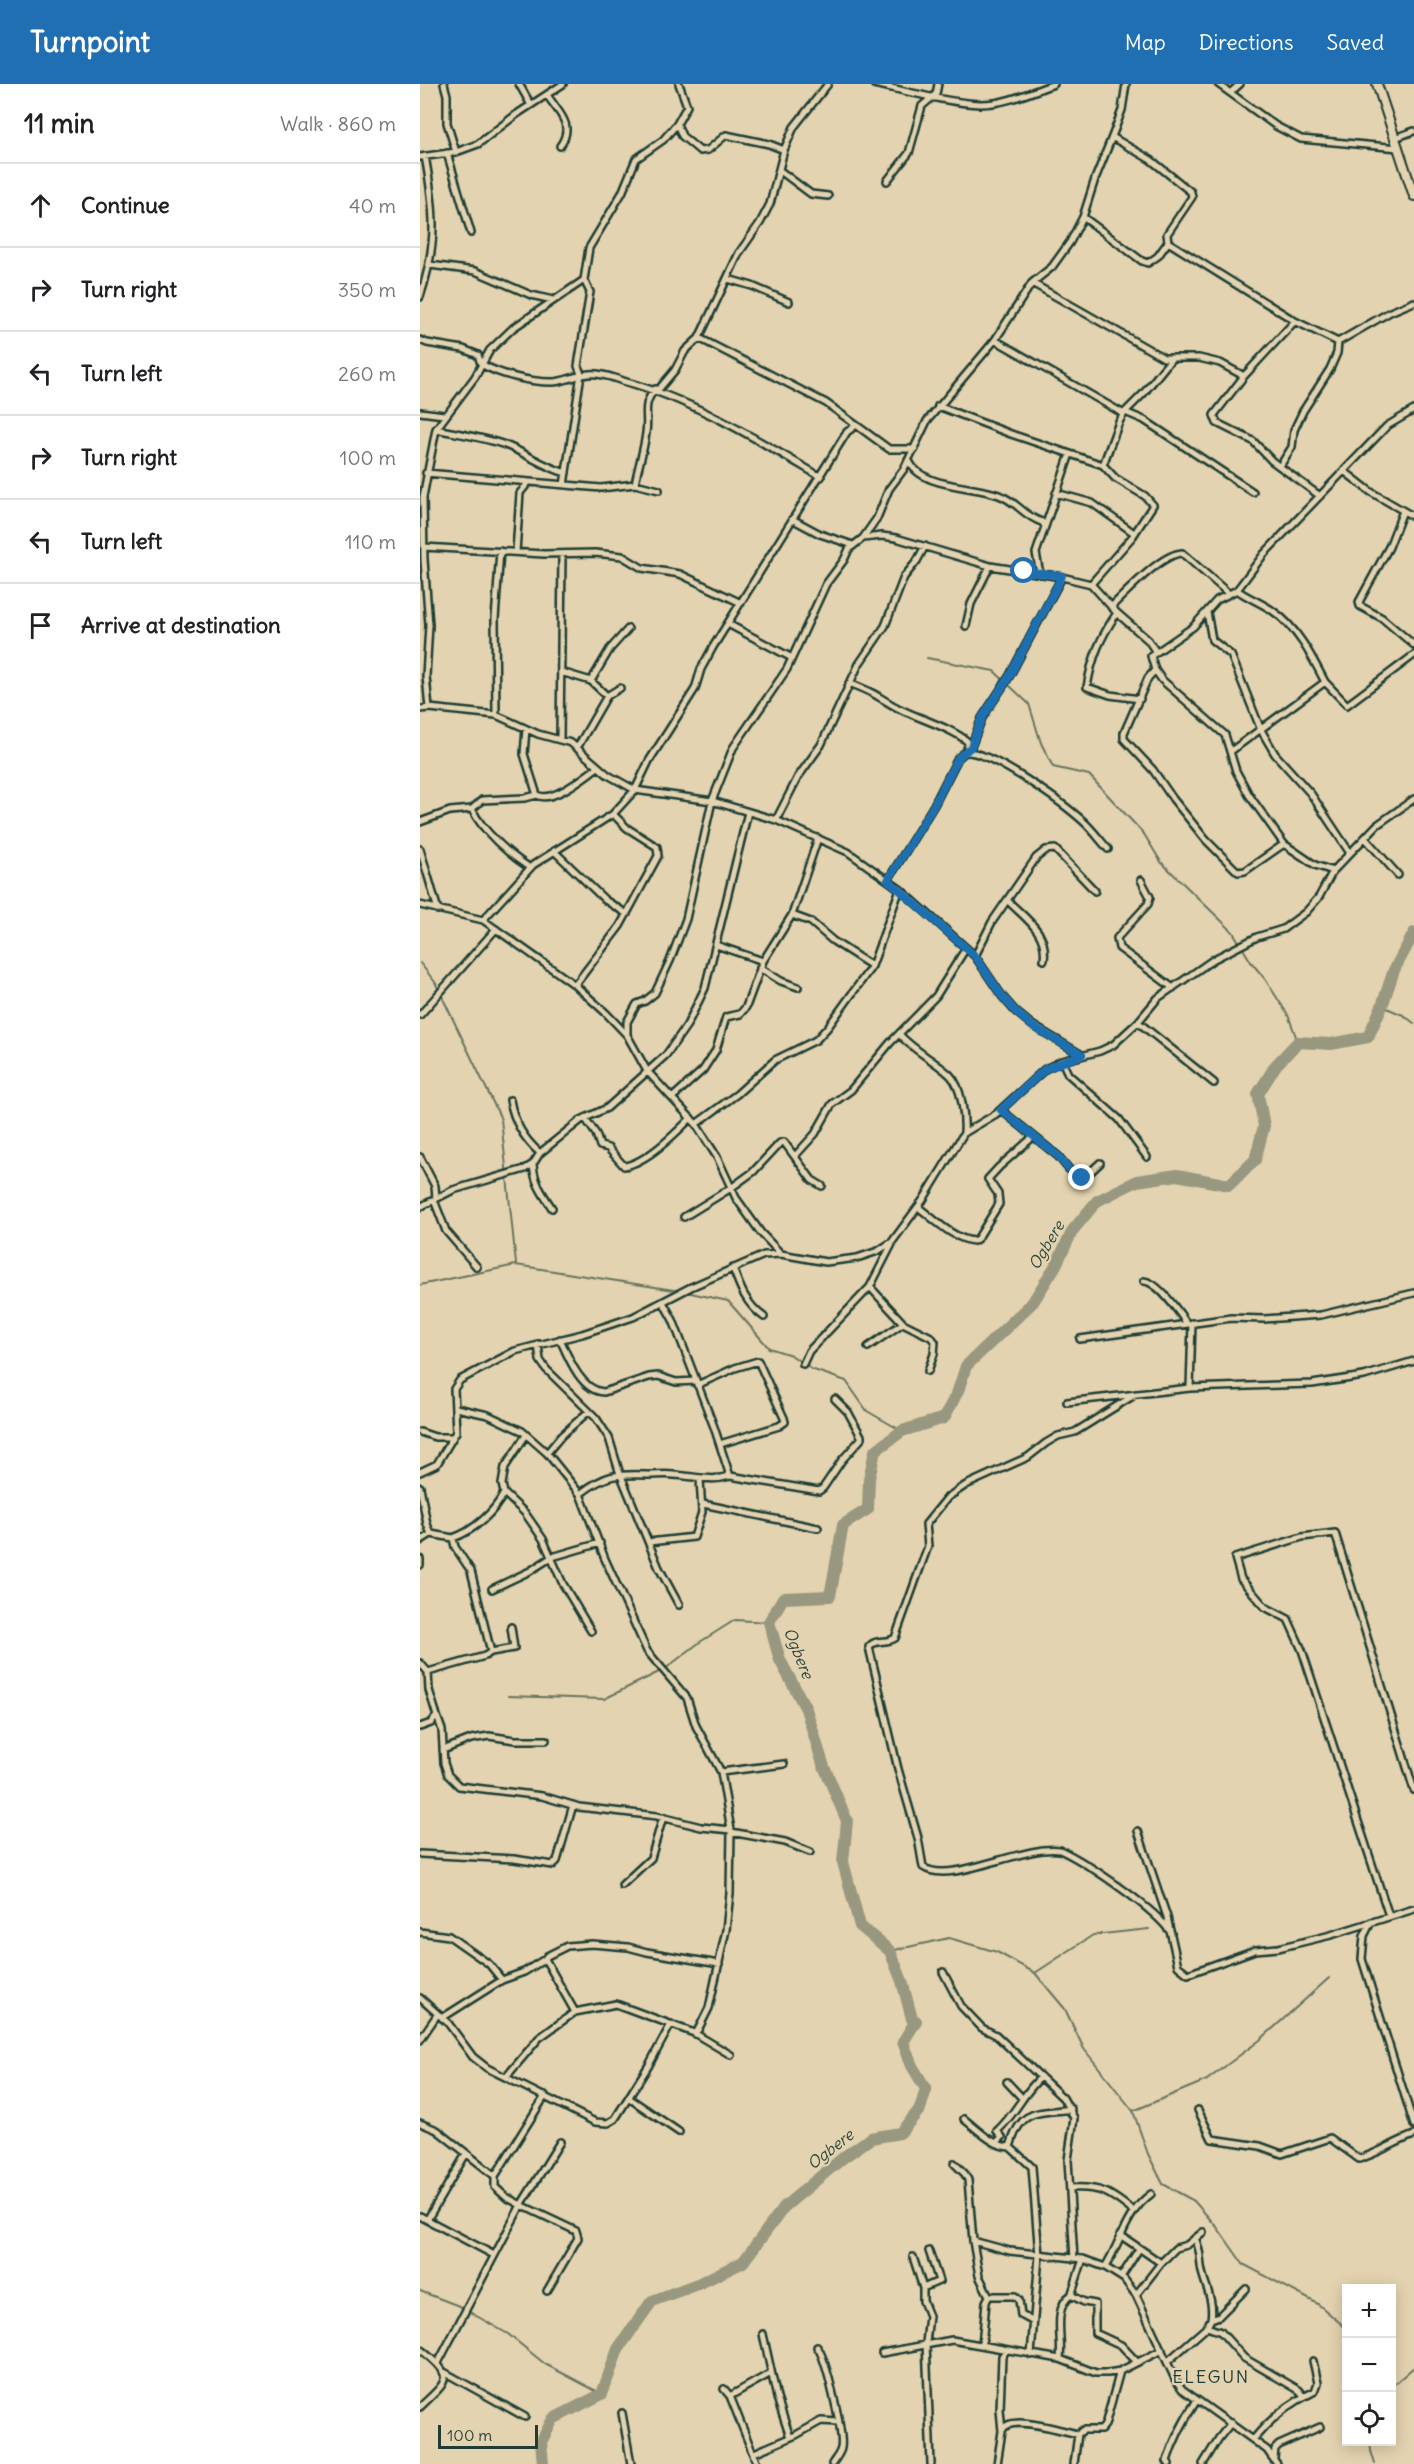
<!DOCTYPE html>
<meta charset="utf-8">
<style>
:root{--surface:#fff;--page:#f6f6f6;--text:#202124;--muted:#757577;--line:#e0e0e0;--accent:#1f6fb2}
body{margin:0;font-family:Delius,sans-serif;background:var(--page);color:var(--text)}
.controls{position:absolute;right:18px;bottom:18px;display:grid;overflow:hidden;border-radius:0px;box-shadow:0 3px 15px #0003}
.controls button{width:54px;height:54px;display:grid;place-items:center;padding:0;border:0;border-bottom:2px solid var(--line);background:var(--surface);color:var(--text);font:30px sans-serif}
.scale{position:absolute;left:18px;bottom:15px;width:100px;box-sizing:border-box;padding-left:6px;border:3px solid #1f3d34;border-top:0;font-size:16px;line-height:21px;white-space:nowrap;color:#1f3d34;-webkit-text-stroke:4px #e4d3b0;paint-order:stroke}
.stop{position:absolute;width:18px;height:18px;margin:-14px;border:4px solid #1f6fb2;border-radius:50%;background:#fff}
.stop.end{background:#1f6fb2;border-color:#fff;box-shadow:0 2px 6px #0008}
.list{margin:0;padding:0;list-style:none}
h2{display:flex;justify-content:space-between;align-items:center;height:78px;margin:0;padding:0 24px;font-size:26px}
h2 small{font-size:20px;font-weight:400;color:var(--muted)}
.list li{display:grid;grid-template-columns:39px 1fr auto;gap:18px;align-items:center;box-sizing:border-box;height:84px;padding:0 24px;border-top:2px solid var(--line)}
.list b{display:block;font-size:22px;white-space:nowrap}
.list em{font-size:20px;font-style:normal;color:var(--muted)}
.icon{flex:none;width:33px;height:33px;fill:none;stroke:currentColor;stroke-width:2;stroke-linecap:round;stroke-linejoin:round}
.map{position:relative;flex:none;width:994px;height:2380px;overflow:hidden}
header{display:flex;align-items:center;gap:36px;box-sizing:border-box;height:84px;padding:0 30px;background:var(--accent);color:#fff}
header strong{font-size:28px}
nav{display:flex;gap:33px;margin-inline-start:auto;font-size:21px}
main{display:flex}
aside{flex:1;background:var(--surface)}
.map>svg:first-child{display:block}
</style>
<header>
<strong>Turnpoint</strong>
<nav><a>Map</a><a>Directions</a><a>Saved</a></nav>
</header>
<main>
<aside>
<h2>11 min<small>Walk · 860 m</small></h2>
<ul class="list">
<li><svg class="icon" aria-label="ahead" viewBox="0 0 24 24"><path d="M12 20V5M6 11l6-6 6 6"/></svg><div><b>Continue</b></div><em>40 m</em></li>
<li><svg class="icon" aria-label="right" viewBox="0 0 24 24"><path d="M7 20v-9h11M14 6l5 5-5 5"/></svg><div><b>Turn right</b></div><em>350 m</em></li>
<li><svg class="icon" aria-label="left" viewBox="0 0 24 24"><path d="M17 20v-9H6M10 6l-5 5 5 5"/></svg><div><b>Turn left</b></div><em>260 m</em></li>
<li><svg class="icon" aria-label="right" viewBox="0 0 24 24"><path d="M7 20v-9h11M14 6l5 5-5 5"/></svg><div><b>Turn right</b></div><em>100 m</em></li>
<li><svg class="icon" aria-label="left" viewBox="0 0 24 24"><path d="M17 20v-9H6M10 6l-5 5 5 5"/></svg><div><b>Turn left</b></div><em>110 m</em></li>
<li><svg class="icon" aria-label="arrive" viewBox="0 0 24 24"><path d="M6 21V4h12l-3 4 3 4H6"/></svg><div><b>Arrive at destination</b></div></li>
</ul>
</aside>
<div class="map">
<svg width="994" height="2380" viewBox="0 0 994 2380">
<rect width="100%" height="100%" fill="#e4d3b0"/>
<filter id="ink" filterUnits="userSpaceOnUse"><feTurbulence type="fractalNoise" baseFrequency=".0167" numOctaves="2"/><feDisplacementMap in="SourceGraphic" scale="12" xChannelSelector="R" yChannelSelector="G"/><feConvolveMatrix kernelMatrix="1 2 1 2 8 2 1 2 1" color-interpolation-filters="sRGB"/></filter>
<g filter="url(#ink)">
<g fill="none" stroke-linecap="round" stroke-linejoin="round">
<!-- stream -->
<path stroke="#677461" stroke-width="2" d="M507,574L574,587L609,620L621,659L633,683L669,691L724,750L741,778L813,848L831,878L845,895L868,931L878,958
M0,879L15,898L81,1035L96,1180
M962,922L983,931L994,939
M0,1201L96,1181L260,1207
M266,1208L308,1217L349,1264L371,1271L391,1285L426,1297L447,1327L482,1347
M88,1612L184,1615L245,1585L280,1558L315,1536L349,1538
M470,1867L529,1854L577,1868L615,1889L645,1925L664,1965L713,2027L728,2070L743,2100L774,2117L797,2143L823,2180L898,2220L926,2244
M615,1889L673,1851L729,1845
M713,2027L787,1996L840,1956L909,1894
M0,2207L39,2222L88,2250L125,2280L182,2310
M972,2302L994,2283
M950,2358L951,2367L955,2380"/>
<!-- river -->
<path stroke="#97987f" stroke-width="12" d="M123,2380L121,2358L133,2335L182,2310L198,2265L232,2217L280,2199L323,2178L364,2123L424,2073L451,2054L480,2049L500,2025L506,2005L492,1982L483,1958L496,1937L492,1935L482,1897L470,1867L440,1842L423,1778L427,1737L403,1680L386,1625L360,1576L349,1538L363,1514L410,1512L423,1441L448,1425L449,1395L455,1367L482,1347L524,1334L538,1307L546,1282L613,1218L636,1181L653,1146L677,1117L717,1097L757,1091L809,1101L835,1076L844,1042L838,1010L856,981L878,958L911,960L948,953L962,922L974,886L994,849"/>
<!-- minor casing -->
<g stroke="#1f3d34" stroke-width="10">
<path id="minor" d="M24,0L27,11V39L36,68
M99,0L111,21
M454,0C486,7 529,19 561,20C585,20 611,8 634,0
M798,0L856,42L881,55L979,64
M811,8L820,0
M127,11C139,29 155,41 140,62
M257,40L262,52L280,67L288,66L306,51L349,60L364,66
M975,54L994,47
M27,69L51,149
M0,73L36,68L58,60L97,30L143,0
M359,86L391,110L408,112
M467,97L489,69L502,22L516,10L518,0
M663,133L722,177L728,179L738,172L748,158L747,150L772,113L771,108L731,76L692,53
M748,158L875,237L918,258
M10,181L55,187L111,211L133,216
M308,195L332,202L369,218
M612,199L744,274H779L800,279L824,292
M0,213C18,159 15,127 5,72
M875,237L824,292L794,331L797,339L833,357L852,377L900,412
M279,254L406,319L469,365H495
M0,256L7,259L43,265L58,271L61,280C81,291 109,298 132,298C147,298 160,288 177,290C185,291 195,294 203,297C274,316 338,356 401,393
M575,256L704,330
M918,258L970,228L994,218
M518,322L591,350L683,381L695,394L725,412L733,421L713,452L671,500
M0,328L24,331
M705,328L724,336L833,408
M16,345C39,350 62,353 85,361C106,369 124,383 146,389
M489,377C501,404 552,401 579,411C598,418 603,432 622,438L625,442
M683,381L699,338L705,328L723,310L752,274
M860,382L872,363L874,346L883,327L910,285L917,269L918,258
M924,387L951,408L994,433
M6,389L181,404L215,400L239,406
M215,400C218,383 224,366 226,349C229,330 221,322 235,305H239L255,286L265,267L279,254L319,169L340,139L350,120L364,66L374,43L408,0
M144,401L161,290L158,282L170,208L164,196L169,164L202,109L216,75L243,56L257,40L267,22L259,0
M636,409L672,419L714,449
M983,427L969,463L939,518L940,522L962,534L994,561
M372,435L400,450L433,461
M443,454L462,452L476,454L570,482L642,493L671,500L697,529L728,556L736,568
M4,463L124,470L175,469L202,472L222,484L260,490L321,519
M96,468L100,409L108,399
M620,490L616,469L650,370
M691,523C707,508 741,470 762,469L808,509
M787,528L792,556L811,571L841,646L855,670L891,710L930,769
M697,529C680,554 672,573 667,603L690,611L720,615
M308,540L372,574
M546,542L551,520L570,482
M735,586L728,594L704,649V655L733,686L753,715L786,756L818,788L825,787L864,760
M141,588L171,597L187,612
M171,597L190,565L208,545
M905,598L927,621L994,571
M429,599C439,603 450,607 459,613C466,617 473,622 480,625C500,635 532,644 548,658L547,668C572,668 643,719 663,737C672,745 680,756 688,765
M9,624L6,592L9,541L4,476L3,413L16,345L55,293L70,266L93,244L164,196
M0,625L9,624L76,631L118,650L151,659L188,691L215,706L292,717L356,736L428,768L480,805L555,872L582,912L595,927L612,941L662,971
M76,631L75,535L80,467
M106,645L104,670L117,711C132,720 165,692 178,683
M140,655L142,471
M157,664L187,612L200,604
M811,667L905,598C892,573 877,543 853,527C842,519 828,514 817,506
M52,725C62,747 90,771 110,784
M356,736L378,693L401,661L439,580L465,542L484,493L497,477L505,462
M0,738L30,727L52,725L62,716L105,714L117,711
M945,754L978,791
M0,765L18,826
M134,767L185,816L207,830
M913,787L895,781L864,760L829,711L816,687L805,651L742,596L735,586L731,572L773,543L797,516L817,506L844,470L967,342L994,326
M468,796L514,721L538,674L551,663L562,634L589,593L642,493
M721,796L730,813L728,820L697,854L699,864L753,904
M588,817C606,835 628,848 624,876
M0,821L63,836L155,901L186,929L207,951L227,987L276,1040L297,1073L316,1114L341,1149L361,1170
M372,831L391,838L413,857L452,882
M63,836L113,781L193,730L215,706L229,677L275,605L281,585L293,563L427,348L435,342
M296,861L343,877
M555,872L572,838L616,774L626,766L635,765L675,807
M340,884L361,897L378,903
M155,901L200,842L238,772L237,763L207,744L193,730
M0,931L76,845
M718,938L794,999
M479,950C494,967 514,976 530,991C542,1003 545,1033 544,1049
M207,951V938L217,920L225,917L235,909L250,877L266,835L292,717L313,664L367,585L406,500L424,476L429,465L443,454L457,434L469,405L484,385L507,337L575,256L612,199L632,183L650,158L663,133L675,95L692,53L702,26L706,0
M642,977L648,990L699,1035L727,1073
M253,1013L283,986L296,966L306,933L320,930L326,923L343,877L372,831L398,754
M90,1016C94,1038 103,1054 120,1069
M581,1026L638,1072L657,1095L667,1091L680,1079
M165,1034L176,1050L180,1062L188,1064L204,1082C226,1079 255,1050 271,1034
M276,1040L317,1010L355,976L396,956L408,943L452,882L480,805
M375,1072L395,1050L412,1020L431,1006L470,959L516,912L546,864
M0,1073L15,1102L16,1115
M113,1080C114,1098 122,1109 132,1124
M14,1116L26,1147L57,1183
M0,1123L33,1106L105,1085L113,1080L120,1069L161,1036L187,1024L246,971L267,941L285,904L328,728
M498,1123C513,1134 534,1156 554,1157L558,1154L579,1120L578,1110L568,1095L579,1083L613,1053
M264,1133L311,1104L333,1088L360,1059L364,1058L392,1096L402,1102
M313,1184C320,1204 326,1220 344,1233
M724,1197C738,1198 759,1228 767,1240
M450,1203L483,1239L511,1253L515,1258L514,1270L508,1287
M243,1218L253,1236L294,1343L310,1392
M140,1255C148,1273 161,1307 184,1308L229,1293L238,1292L256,1298L276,1297
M660,1255L811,1234L844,1235L901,1231L994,1209
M118,1260L120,1276L126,1285L176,1334L189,1354L199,1387L239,1484L259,1521
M448,1263L483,1239
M383,1280L389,1267L450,1203L472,1160
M277,1301L315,1284L338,1277L364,1334L365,1338L359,1342L300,1360
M770,1304L772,1239
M716,1310L655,1348L638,1352L626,1359L608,1373L546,1401L528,1413L506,1440L508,1462L475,1554C467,1560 455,1554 449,1563L478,1685L498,1754L503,1783C530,1802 604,1760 640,1766C666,1778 737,1826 751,1849
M647,1318L770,1304L892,1300L944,1292L994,1277
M36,1324L68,1331L102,1347L127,1369L160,1410L185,1475L227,1567L267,1614L276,1642L301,1688L311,1746L310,1809L306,1846L289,1924L278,1946L274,1949
M0,1348L15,1353H33
M106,1351L85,1383L82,1400L84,1409L105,1429L123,1455L143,1500L171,1547
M127,1369L141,1352L169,1327
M0,1388L17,1380L36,1348L34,1305L40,1296L95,1267L162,1250L213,1233L271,1203L344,1171L361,1170L406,1178L437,1174L458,1167L472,1158L503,1116L544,1049L576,1030L625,985L642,977L680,967L693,961L718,938L738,914L794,875L837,853L863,845L886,828L899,813L913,787L957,741L994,715
M0,1403L7,1440L11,1450L33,1454
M160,1410C187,1389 197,1390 230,1391C238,1391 246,1390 254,1391C274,1392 291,1398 310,1392L399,1407L403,1404L422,1376L441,1355V1352L428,1328L415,1315
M283,1420L398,1444
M0,1457L11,1450
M229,1458L274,1453L282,1428L280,1395
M0,1475V1481
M72,1505L110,1487L132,1473L180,1459
M71,1568L94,1564L91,1543
M0,1579L8,1588L9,1606L17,1632L11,1639L0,1643
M8,1588L65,1572L71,1568L51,1487L35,1463L33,1454C53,1447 74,1429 84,1409
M17,1632L22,1646L24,1679L28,1691L39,1702L122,1712L159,1723L237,1732L281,1743L311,1746
M23,1666L51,1655L69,1652L95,1656H126
M301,1688L364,1680
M718,1747L747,1833L758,1882L768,1890L835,1866L858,1864L911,1851L994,1825
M311,1748L365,1758L390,1768
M0,1770L94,1775L133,1781L137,1777L153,1721
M202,1801L231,1774L243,1733
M969,1832L882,1566L868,1535L845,1523L821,1495L815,1474L882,1453L915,1449L994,1706
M951,1838L944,1852L942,1875L994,2041
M0,1848L29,1852L69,1880L82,1896
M125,1875L155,1928
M523,1888L541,1922L562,1944L576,1951L643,2014L654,2034L648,2076L654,2175
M0,1914L28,1939L53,1973L67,1984L175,2038L188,2039L195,2035L229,1981L251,1940
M22,1934L82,1896L104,1888L125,1875L127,1872L147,1862L172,1860L208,1863L227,1868L299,1880
M0,1956L17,1931
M86,1993L119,1954L155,1928L196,1920L274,1949L311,1971
M587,1998L602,2014
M209,2014L259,2048
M778,2026L792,2055L840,2062L862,2070L910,2054L939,2075C959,2069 975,2058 994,2051
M544,2035C557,2045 574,2063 590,2063L612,2083L619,2172L611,2271
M0,2039L17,2046L75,2092
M576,2059L582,2053L577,2047C595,2031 603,2009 621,1993
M590,2063C601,2023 617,2030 651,2025
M534,2079L545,2090L548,2096L553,2157L559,2192L569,2212L566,2218L562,2261
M650,2104C681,2102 691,2109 714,2128
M0,2132L74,2171
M7,2136L46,2070
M700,2151L741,2179
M775,2154C782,2170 779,2174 782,2188C786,2204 794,2217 791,2235
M553,2157L590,2167L663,2175L685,2183L704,2195L716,2211L755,2295L762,2305L847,2366L857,2380
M493,2173L503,2204V2217L509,2232L506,2259L511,2380
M685,2183C701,2158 706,2128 731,2110
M701,2193L719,2165
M503,2204L519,2197L509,2167
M127,2207L158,2154L156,2147L101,2121L140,2058
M716,2211L741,2179L756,2164L767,2161L783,2148
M569,2212H595L599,2216L601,2231L612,2237
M651,2212L663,2175
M787,2243L801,2248L824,2274L879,2306L884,2312
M343,2250L357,2314L370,2353
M397,2263C406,2273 424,2351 421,2364C420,2370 415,2375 412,2380
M0,2265C35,2293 30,2295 0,2323
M462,2269L532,2256L640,2275L676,2289H688L700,2287L742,2266
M640,2275C643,2255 632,2224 651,2211L664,2218L675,2220V2249L701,2261L716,2277
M747,2278L787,2243L791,2235L799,2232L826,2205
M18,2279L101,2121L86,2113L75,2103V2092L125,2012
M24,2288L105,2333
M304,2305L310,2312L337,2380
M310,2312L351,2289
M202,2329L211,2380
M582,2347C588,2329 642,2347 658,2350L663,2346H681L685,2341L700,2287
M833,2356C849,2336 872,2318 895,2307L898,2299L893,2277
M334,2369L376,2351L401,2337L418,2338
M854,2374L855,2365L859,2361L900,2343
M577,2380L582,2347L580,2326L582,2272L587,2266
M654,2380L658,2350
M749,2380L747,2377C754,2354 764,2336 777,2316
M783,2380L799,2354L811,2339"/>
</g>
<!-- secondary casing -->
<g stroke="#1f3d34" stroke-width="12">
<path id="secondary" d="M957,0L994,112"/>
</g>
<!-- minor -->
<use href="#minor" stroke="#e4d3b0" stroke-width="5"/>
<!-- secondary -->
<use href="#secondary" stroke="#e4d3b0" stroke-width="8"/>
</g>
</g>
<g fill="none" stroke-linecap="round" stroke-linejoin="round" filter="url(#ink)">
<!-- route -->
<path stroke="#1f6fb2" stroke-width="8" d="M604,487L642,492L589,593L562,634L551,663L538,674L514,721L468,796L555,872L582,912L595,927L612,942L662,971L625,985L581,1026L638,1072L657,1095L662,1094"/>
</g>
<g text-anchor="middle" stroke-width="4.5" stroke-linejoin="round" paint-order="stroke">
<!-- water labels -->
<g font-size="16" font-style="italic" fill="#2b463c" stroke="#e4d3b0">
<text transform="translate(626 1161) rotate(-59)" y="6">Ogbere</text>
<text transform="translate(379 1569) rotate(68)" y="6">Ogbere</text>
<text transform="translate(410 2065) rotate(-38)" y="6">Ogbere</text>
</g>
<!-- quarter labels -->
<g font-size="18" letter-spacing="1.5" fill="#1f3d34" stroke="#e4d3b0">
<text x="791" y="2299">ELEGUN</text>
</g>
</g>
</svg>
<div class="controls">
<button>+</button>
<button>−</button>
<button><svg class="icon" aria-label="locate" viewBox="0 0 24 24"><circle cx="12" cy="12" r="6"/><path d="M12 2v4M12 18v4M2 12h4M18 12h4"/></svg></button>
</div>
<div class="scale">100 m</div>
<div class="stop" style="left:604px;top:487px"></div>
<div class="stop end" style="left:662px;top:1094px"></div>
</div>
</main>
